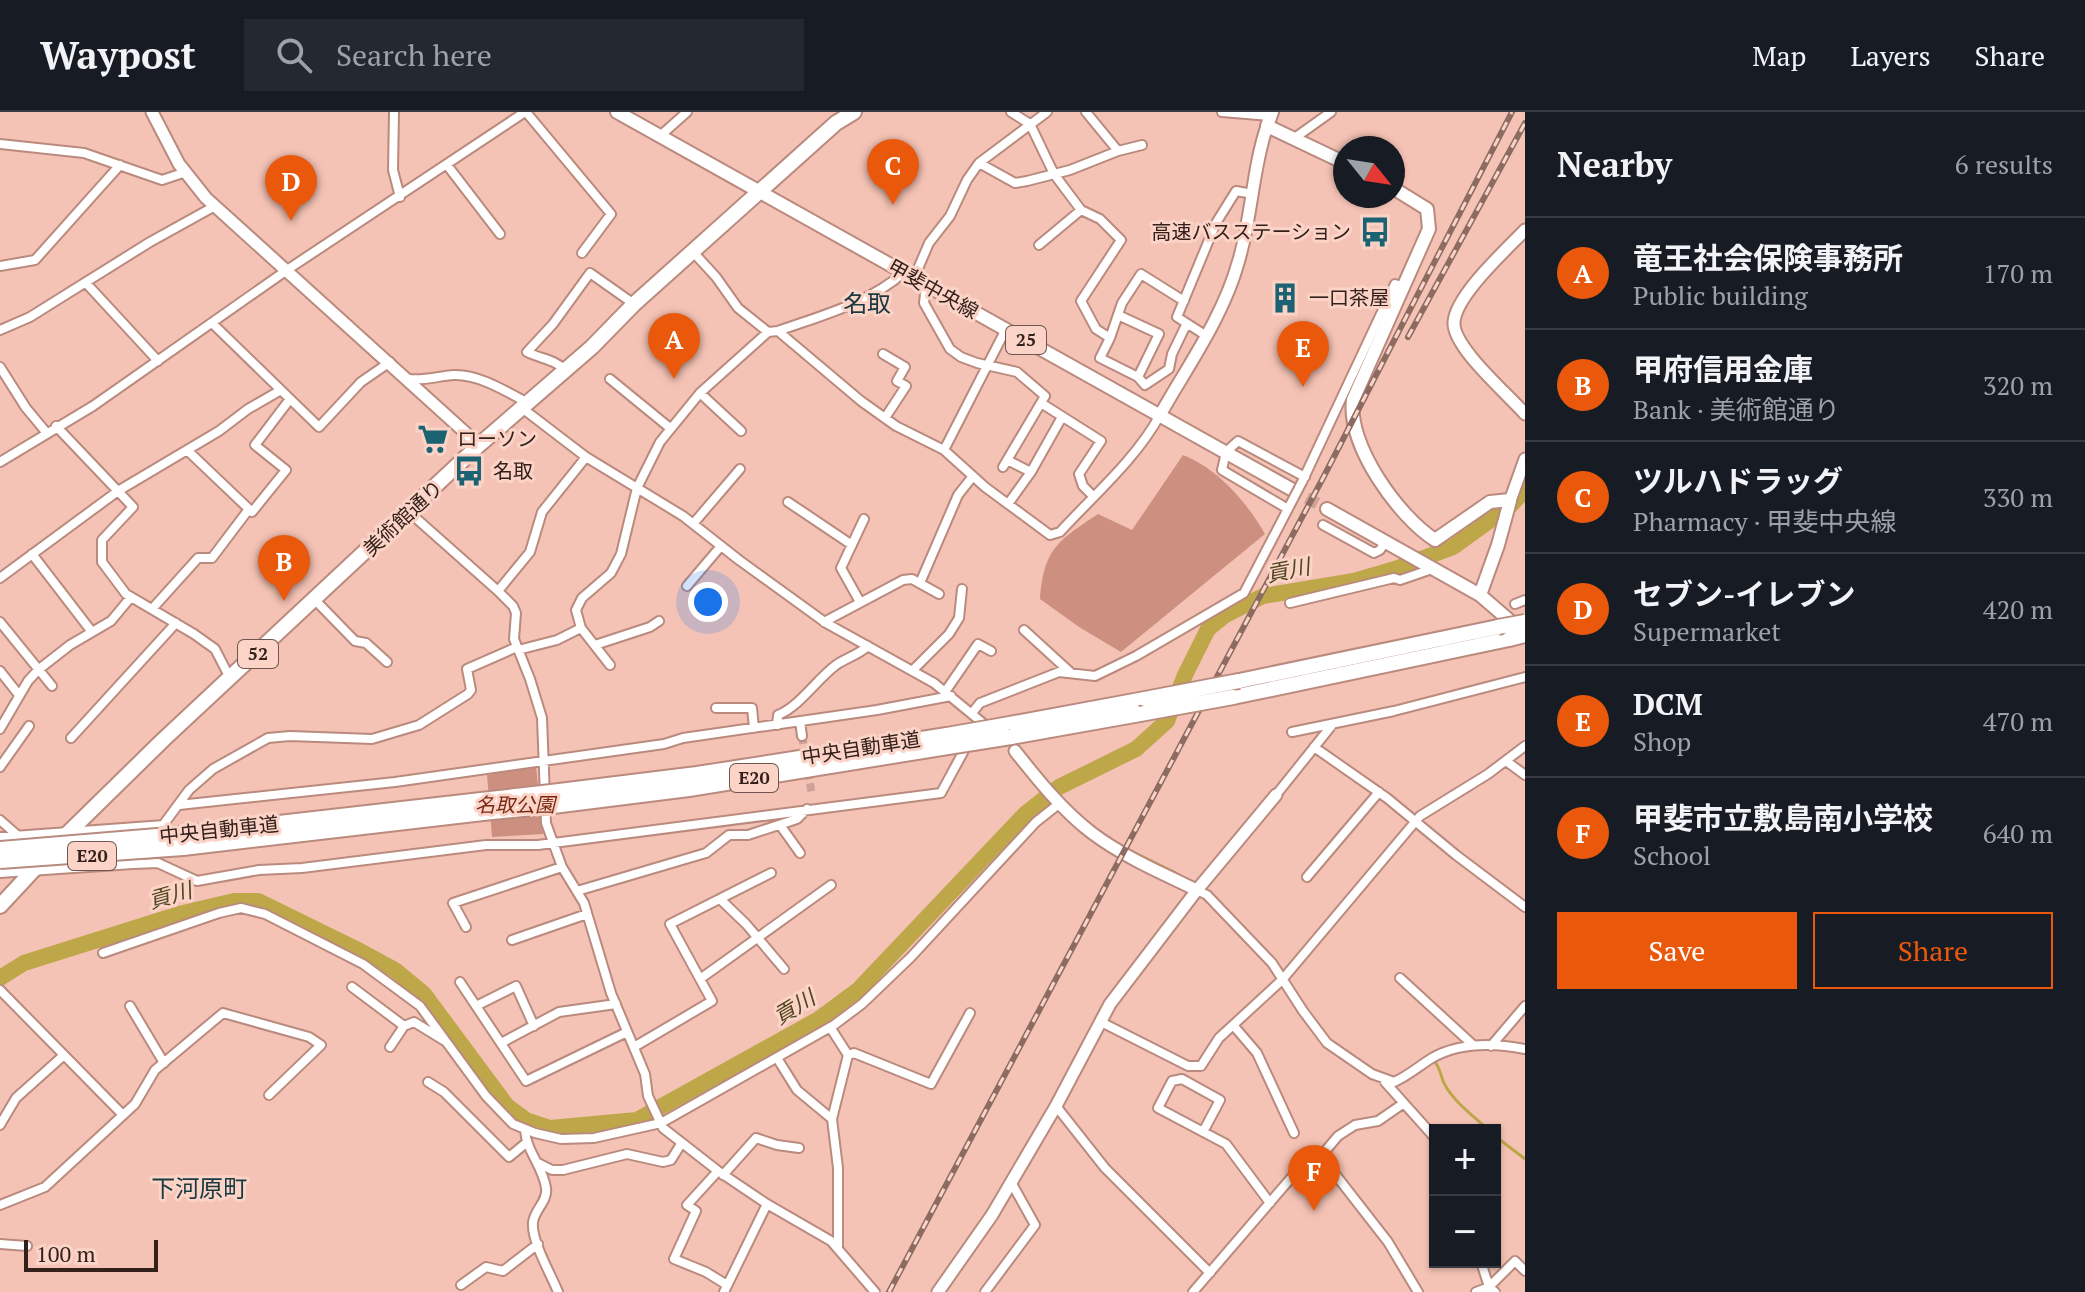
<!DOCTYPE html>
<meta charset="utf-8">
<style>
:root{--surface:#171b24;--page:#242831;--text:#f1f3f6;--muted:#9ea1a6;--line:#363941;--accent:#ea580c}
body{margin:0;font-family:"PT Serif","Noto Sans JP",serif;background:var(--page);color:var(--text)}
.controls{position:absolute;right:24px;bottom:24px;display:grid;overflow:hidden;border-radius:0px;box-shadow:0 2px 6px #0004}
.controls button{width:72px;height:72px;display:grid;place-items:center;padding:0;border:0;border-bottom:2px solid var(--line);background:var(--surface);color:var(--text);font:40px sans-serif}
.compass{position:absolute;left:1333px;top:24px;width:72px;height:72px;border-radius:50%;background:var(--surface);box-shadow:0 2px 6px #0004;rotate:120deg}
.scale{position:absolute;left:24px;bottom:20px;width:134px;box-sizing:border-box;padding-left:8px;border:4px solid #33201b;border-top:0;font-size:22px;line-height:28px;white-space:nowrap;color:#33201b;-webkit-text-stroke:6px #fbd3c7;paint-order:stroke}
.you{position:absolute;left:708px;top:490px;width:28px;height:28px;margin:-20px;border:6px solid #fff;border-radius:50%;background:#1a73e8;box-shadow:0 0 0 12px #1a73e833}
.badge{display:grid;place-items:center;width:52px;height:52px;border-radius:50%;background:var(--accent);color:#fff;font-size:26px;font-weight:700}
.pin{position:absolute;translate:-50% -66px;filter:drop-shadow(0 2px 4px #0008)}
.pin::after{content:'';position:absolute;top:42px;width:28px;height:24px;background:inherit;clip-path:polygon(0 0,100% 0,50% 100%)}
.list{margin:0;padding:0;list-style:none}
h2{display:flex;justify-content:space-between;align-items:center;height:104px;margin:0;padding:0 32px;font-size:34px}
h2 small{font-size:26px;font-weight:400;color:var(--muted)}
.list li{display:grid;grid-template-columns:52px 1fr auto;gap:24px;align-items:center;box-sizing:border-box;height:112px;padding:0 32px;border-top:2px solid var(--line)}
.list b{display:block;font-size:30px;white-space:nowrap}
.list p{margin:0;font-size:26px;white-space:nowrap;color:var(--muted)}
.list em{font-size:26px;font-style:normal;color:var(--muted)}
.actions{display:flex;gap:16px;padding:24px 32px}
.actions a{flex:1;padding:18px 0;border:2px solid var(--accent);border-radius:0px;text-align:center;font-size:28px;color:var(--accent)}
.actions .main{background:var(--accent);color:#fff}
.icon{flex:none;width:44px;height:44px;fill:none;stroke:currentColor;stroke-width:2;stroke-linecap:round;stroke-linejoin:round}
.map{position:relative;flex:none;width:1525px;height:1180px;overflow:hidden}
header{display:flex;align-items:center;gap:48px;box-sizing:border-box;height:112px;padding:0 40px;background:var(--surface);border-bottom:2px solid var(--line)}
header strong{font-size:38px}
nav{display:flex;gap:44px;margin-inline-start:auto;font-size:28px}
.search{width:560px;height:72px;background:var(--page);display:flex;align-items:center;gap:20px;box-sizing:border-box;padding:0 28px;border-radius:0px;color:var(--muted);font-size:30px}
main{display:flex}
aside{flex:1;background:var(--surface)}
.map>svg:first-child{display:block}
</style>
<header>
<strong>Waypost</strong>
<div class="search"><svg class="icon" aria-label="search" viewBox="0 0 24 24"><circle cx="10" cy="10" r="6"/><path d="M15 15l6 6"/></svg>Search here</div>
<nav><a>Map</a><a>Layers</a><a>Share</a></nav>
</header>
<main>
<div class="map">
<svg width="1525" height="1180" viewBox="0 0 1525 1180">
<rect width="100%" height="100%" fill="#f5c3b5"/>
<!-- green -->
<path fill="#cd9080" d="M1183,343C1217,356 1247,390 1265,422L1121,540L1079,515L1040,487C1044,436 1058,429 1098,402L1132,418Z
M536,654L543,722L492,725L487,663Z"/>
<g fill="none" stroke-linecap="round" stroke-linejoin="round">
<!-- stream -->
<path stroke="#bea749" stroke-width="3" d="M1135,741L1176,761
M1434,949C1442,958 1440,965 1445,973C1455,991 1474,1004 1488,1018
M1495,1024L1525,1047"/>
<!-- river -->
<path stroke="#bea749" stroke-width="16" d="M0,866L24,851L183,801L234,789H258L360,839L395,858L424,882L507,994L526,1008L550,1016L637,1008L819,907L858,878L1025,702L1059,675L1136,637L1167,609L1185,563L1208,517L1224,504L1263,484L1354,469L1395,457L1453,435L1510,394L1525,378"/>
<!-- street-tunnel -->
<path stroke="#cea296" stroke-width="8" stroke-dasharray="8 4" stroke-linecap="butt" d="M802,624L812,683"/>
<!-- primary-tunnel -->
<path stroke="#cea296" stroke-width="12" stroke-dasharray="12 6" stroke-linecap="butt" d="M1291,377L1327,397"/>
<!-- street casing -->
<g stroke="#b98a7d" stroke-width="12">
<path id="street" d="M394,0L393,58L400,85
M526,0L611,102L582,141
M1011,0L1030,12L1054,62L1081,98L1100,107L1121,128L1081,189L1096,217L1110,226L1100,246L1138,265L1145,273L1169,257L1172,242L1186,213
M1086,0L1118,39
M1222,0L1270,4
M660,24L687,0
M1296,25L1331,0
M0,32L84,41L162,68L186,60
M979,51L1015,71L1027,69L1070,58L1118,39L1142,33
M447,53L500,122
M1039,133L1081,98
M694,141L716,165L738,196L768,220
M0,154L35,148L120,53
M914,166L929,131L950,104L967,68L979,51L1047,0
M86,171L158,249
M926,172L924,191L950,237L961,245L977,251L1017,260L1045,284L1003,355
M1118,203L1159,222L1138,265
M213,212L319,315L361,270L390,250
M0,218L30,205L150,130L215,94
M778,219L861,289L896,314L944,338L985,375L1050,423L1060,420C1094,383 1136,347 1160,303
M1205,223L1177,205L1216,111L1236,79L1253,82
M1110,226L1122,191L1141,162L1184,189
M883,242L905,255L897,269L906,274L885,306
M0,255L26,296L46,320
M565,258C554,247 541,247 527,240L553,212L590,161L634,192
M408,267C425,269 438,264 454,263C479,262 507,280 528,291
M610,267L670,316
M700,281L741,319
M1041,291L1101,329L1079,362L1083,374L1093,384
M522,296L586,345L683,404L739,448L826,511L934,571L990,617
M56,314L133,395L102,428V450L126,482L194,522L215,537L230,566
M187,338L252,400L286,358L255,333L290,287
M944,338L1006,217
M1007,348L1031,360
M0,350L93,294L287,158L525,0
M1302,370L1395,172L1403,175
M788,390L852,433
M1008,392L1031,360L1062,305
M1288,397L1222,358L1226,340L1238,329L1305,365
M409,400L498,479L513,494L516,501L514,527L530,567L542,606L546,711L562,755L584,791L611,881L645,962L648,984L663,1016L718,1059L767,1092L831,1129L875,1180
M693,412L740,357
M1323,413L1374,441L1380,438L1385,430
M32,442L92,520
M0,466L118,379L219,319L248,297L281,278
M920,471L958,383L973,364
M687,474L721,434
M498,479L530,440L542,400L586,345
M315,488L355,529L366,531L387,550
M860,490L841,456L864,407
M1290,491L1394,466L1400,468L1432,457
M1515,492L1525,488
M152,497L198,446H212L249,397
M0,510L52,574
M824,510L903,468L912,467L939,482
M1024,518L1071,561
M595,533L650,515L659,509
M518,538L557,528L581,516
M610,553L581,516L576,498L582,486L611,461L621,442L637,376L660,330L700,281L768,220L778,219C820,204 870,191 904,160
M0,559L19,583
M912,559L949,522L959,506L962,477
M945,580L978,532L991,539
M716,596H752L754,616
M972,601L980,591L1059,560L1095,564L1136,544L1244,481L1290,393
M800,609L802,624
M777,613L778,603C800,594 816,568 836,553C846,546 858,543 868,534
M0,617L28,569L38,558L70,533L111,509L131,485
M1292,620L1394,599L1525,565
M71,626L176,511
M1314,635L1387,686L1456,743L1525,795
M1506,649L1525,663
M0,655L29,614
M1276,683L1332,613
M179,693L395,670L664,632L683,626L877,598L951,584
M0,708L18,724
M780,713L800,741
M155,724L189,678L213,657L268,626L290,624L372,627L419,613L468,582L471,578L467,557L517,535
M0,725L164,713
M133,752L158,751L197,769L259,758L302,756L486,733H538L941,681L967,633
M0,761L133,752L137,747
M1307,765L1379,680
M1197,778L1207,783L1272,851L1303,899L1327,931L1372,962L1394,970C1408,964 1419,954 1432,946C1460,930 1494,931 1525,937
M577,779L706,741L729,723H748L797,707L807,697
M720,787L746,812L784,857
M466,815L453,791L562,755
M512,828L587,802
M103,841L219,801L241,796L265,802L363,852L420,894L486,984L513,1012L535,1021L561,1027L594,1026L661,1011L834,913L862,892L911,845L1036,710L1060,691
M1400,866L1473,933
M700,867L831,773
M460,870L526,969L627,920
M352,875L404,914
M0,878L123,1003
M130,894L164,951
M476,894L516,874L534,914
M1101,910L1188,954H1201L1219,926L1282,868L1420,704L1488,662L1525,634
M1233,913L1257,941L1294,1021
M830,915L848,943
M501,931L559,900L616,892
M1491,934L1525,894
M390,935L404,914L414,910L445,929
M634,935L712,889L670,812L771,761
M777,946L797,978L832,1007L838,1056V1135
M428,970L444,980L509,1045L526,1031
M1385,970L1435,1026
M1056,994L1105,1056L1210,1161
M832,1007L848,943L854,941L931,972L970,901
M0,1013L16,986L64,943
M525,1018C526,1039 543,1054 546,1076C548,1089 535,1097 533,1110C531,1129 551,1162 558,1180
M1203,1020L1220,988L1182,967L1172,969L1158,996L1226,1032L1270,1091
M1321,1044L1388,1130L1418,1180
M538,1051L552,1058H563L627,1042L663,1050L671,1048L681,1032
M718,1059L687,1093L696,1099L674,1147L706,1160L727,1173
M723,1063L756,1026L777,1033L799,1036
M0,1093L45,1075L135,992L155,958L223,901L309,925L321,933L269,983
M0,1132L27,1134
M1481,1150L1489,1175L1495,1180
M461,1173L486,1155L503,1159L538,1132
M724,1180L767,1092
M985,1180L1035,1113L1011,1070
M1193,1180L1297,1059L1321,1044L1338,1024L1355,1013L1378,1009L1404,991
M1476,1180L1489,1175L1515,1149L1525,1159"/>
</g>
<!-- secondary casing -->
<g stroke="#b98a7d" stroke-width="15">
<path id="secondary" d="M152,0L179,52L206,86L479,333
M1525,118C1506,138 1456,183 1454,210C1452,235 1509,283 1525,302
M1160,303C1187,255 1223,205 1238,151C1252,106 1252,58 1267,14
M1510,389L1525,347
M1015,639C1038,668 1062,698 1092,721C1124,745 1161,761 1197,778
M938,1180L992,1103L1056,994L1110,892L1197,778L1276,683"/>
</g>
<!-- primary casing -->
<g stroke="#b98a7d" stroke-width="16">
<path id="primary" d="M617,0L1291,377
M1272,0L1267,14L1345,51
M1393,76L1427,97L1429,117L1353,288C1347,333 1398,404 1435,428L1490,390L1510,388
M1327,397L1480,483L1517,515
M1480,483L1498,433L1510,389"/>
</g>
<!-- highway casing -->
<g stroke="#b98a7d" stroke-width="18">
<path id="highway" d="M1239,569L1498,515
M1233,585L1509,527
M1004,613L1145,587
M1011,625L1140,602
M551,680L697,662L947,623
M553,694L689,677L954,634
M181,722L481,688
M183,736L483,701
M0,794L67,722L164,627L479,333L592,235L634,192L836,11L854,0"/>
</g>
<!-- street -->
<use href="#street" stroke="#fff" stroke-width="8"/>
<!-- secondary -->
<use href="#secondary" stroke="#fff" stroke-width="11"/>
<!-- primary -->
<use href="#primary" stroke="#fff" stroke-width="12"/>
<!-- highway -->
<use href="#highway" stroke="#fff" stroke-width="14"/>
<!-- rail casing -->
<g stroke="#8c6b61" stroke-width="6">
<path id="rail" d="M1408,225L1525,11
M889,1180L1323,366L1512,0"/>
</g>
<!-- rail -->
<use href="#rail" stroke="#fbd3c7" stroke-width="3" stroke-dasharray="9" stroke-linecap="butt"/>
<!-- street-bridge casing -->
<g stroke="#b98a7d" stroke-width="12" stroke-linecap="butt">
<path id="street-bridge" d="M1290,393L1302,370"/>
</g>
<!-- highway-bridge casing -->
<g stroke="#b98a7d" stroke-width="18" stroke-linecap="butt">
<path id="highway-bridge" d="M1498,515L1525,510
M1509,527L1525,523
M1145,587L1239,569
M1140,602L1233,585
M947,623L1004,613
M954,634L1011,625
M481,688L551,680
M483,701L553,694
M0,737L181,722
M0,749L183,736"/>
</g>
<!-- street-bridge -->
<use href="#street-bridge" stroke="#fff" stroke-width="8"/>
<!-- highway-bridge -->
<use href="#highway-bridge" stroke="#fff" stroke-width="14"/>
</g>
<!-- icons -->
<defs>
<g id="bus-bare" transform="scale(2.4)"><path d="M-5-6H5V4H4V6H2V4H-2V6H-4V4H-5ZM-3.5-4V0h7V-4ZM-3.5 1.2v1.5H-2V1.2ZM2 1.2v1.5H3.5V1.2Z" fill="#1b6372" stroke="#fbd3c7" stroke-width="2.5" paint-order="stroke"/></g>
<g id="building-bare" transform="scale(2.4)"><path d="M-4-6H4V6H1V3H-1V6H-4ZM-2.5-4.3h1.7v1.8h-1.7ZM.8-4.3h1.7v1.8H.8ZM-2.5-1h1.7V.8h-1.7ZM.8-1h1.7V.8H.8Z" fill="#1b6372" stroke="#fbd3c7" stroke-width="2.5" paint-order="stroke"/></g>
<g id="supermarket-bare" transform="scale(2.4)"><path d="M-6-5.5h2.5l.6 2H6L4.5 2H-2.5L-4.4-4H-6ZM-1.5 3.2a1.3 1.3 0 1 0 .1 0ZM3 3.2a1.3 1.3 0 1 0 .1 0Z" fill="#1b6372" stroke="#fbd3c7" stroke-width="2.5" paint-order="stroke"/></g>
</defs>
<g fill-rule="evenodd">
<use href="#bus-bare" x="1375" y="120"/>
<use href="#building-bare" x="1285" y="186"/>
<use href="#supermarket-bare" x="433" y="327"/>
<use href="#bus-bare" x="469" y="359"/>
</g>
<g text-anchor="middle" stroke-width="6" stroke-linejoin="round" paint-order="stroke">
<!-- shield labels -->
<g fill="#fbd3c7" stroke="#6f564f" stroke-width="2">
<rect x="1006" y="214" width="40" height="28" rx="6"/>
<rect x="238" y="528" width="40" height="28" rx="6"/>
<rect x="730" y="652" width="48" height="28" rx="6"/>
<rect x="68" y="730" width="48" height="28" rx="6"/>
</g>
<g font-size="18" font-weight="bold" fill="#33201b">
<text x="1026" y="234">25</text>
<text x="258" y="548">52</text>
<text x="754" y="672">E20</text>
<text x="92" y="750">E20</text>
</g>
<!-- poi labels -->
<g font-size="20" fill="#33201b" stroke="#fbd3c7" text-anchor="start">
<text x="1351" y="127" text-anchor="end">高速バスステーション</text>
<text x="1309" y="193">一口茶屋</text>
<text x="457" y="334">ローソン</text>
<text x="493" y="366">名取</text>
</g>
<!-- street labels -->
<g font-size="20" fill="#33201b" stroke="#fbd3c7">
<text transform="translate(933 177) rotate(29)" y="7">甲斐中央線</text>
<text transform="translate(403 406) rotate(-43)" y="7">美術館通り</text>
<text transform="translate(861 636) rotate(-9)" y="7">中央自動車道</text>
<text transform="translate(219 718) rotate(-6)" y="7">中央自動車道</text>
</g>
<!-- park labels -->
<g font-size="20" font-style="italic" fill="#7a2913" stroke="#fbd3c7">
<text x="515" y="700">名取公園</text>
</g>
<!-- water labels -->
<g font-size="22" font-style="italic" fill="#4f461e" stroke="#fbd3c7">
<text transform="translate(1288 458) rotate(-11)" y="8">貢川</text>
<text transform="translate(170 783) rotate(-16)" y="8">貢川</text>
<text transform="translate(794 895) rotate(-31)" y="8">貢川</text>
</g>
<!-- quarter labels -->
<g font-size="24" fill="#193941" stroke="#fbd3c7">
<text x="867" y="200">名取</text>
<text x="199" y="1085">下河原町</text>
</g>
</g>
</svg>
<div class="controls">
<button>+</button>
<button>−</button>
</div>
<svg class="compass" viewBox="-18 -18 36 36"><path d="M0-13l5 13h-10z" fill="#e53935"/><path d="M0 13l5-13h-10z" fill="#9ea1a6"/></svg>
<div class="scale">100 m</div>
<div class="you"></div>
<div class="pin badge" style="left:674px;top:267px">A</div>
<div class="pin badge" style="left:284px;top:489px">B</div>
<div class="pin badge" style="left:893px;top:93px">C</div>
<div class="pin badge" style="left:291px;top:109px">D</div>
<div class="pin badge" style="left:1303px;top:275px">E</div>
<div class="pin badge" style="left:1314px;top:1099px">F</div>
</div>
<aside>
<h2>Nearby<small>6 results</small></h2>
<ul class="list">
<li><span class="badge">A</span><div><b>竜王社会保険事務所</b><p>Public building</p></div><em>170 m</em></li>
<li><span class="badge">B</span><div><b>甲府信用金庫</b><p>Bank · 美術館通り</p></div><em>320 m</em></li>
<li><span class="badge">C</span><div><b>ツルハドラッグ</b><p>Pharmacy · 甲斐中央線</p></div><em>330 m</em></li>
<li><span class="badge">D</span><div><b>セブン-イレブン</b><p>Supermarket</p></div><em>420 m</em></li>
<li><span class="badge">E</span><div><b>DCM</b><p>Shop</p></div><em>470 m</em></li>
<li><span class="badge">F</span><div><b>甲斐市立敷島南小学校</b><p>School</p></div><em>640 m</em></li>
</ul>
<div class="actions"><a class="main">Save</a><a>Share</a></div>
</aside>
</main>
